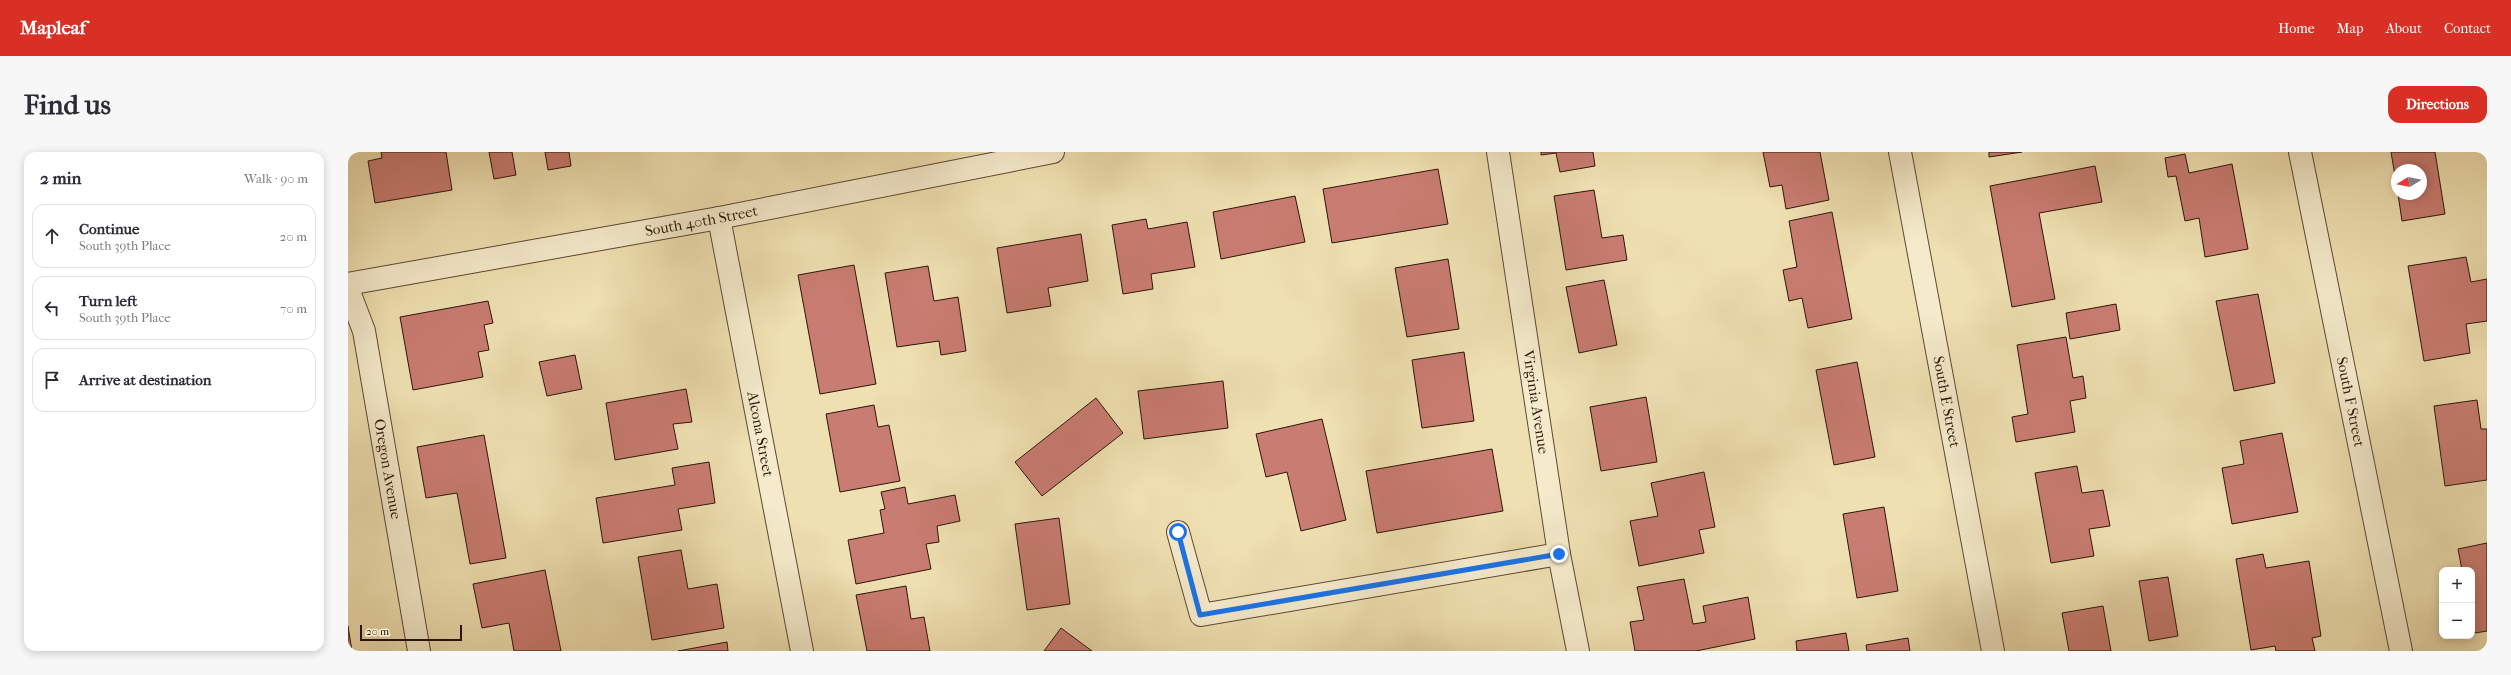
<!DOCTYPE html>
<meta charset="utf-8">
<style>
:root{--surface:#fff;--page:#f7f7f7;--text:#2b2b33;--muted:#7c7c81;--line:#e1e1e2;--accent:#d93025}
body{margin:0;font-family:"IM FELL French Canon",serif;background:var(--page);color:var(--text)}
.controls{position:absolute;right:12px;bottom:12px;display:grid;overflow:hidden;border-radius:8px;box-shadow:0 2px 10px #0003}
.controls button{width:36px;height:36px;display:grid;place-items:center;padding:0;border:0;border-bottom:1px solid var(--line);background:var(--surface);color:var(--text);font:20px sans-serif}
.compass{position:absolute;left:2043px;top:12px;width:36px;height:36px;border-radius:50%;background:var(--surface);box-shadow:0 2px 10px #0003;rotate:260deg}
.scale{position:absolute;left:12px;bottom:10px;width:102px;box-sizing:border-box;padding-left:4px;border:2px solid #2c150a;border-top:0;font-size:11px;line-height:14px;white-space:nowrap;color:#2c150a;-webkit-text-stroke:3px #f5ebcc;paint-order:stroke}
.stop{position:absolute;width:12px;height:12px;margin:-9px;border:3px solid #1a73e8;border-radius:50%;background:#fff}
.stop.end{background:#1a73e8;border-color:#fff;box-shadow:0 1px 4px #0008}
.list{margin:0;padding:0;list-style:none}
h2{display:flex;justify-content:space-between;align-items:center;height:52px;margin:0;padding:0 16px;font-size:17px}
h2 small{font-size:13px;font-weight:400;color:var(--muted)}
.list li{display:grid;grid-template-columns:26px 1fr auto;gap:12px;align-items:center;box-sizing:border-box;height:64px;margin:0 8px 8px;padding:0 8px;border:1px solid var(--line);border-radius:12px}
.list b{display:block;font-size:15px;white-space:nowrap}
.list p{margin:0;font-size:13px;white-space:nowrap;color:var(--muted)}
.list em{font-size:13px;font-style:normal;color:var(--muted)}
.icon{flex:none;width:22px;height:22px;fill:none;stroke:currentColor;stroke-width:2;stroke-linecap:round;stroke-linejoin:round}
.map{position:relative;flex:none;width:2139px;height:499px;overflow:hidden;border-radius:12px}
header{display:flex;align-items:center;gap:24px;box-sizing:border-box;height:56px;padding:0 20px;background:var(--accent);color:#fff}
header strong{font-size:19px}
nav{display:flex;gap:22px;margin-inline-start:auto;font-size:14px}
.intro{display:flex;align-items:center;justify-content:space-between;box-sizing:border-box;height:96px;padding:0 24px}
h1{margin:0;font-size:28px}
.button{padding:10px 18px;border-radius:12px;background:var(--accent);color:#fff;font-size:14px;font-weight:700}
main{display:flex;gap:24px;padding:0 24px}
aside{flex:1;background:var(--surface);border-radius:12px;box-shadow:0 2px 10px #0003}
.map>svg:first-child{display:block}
</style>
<header>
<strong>Mapleaf</strong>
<nav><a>Home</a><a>Map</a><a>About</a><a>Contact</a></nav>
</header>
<div class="intro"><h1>Find us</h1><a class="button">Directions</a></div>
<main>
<aside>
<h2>2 min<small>Walk · 90 m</small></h2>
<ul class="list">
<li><svg class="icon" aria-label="ahead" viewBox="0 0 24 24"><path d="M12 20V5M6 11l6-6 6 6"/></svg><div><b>Continue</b><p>South 39th Place</p></div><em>20 m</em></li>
<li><svg class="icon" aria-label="left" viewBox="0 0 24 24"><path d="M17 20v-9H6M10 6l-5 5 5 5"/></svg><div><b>Turn left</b><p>South 39th Place</p></div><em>70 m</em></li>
<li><svg class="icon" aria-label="arrive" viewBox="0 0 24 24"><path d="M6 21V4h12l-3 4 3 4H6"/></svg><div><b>Arrive at destination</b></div></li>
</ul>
</aside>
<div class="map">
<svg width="2139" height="499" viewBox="0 0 2139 499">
<rect width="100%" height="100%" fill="#efe0b1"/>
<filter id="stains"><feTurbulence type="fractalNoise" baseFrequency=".005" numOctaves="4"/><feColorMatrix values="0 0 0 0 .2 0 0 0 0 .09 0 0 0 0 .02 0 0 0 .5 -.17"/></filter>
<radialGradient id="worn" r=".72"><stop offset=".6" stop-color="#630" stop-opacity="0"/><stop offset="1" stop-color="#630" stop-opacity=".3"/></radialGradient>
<!-- building -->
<path fill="#c97c71" stroke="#2c150a" d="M33,0H98L104,38L27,51L20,9L34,6Z
M141,0H164L168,23L146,27Z
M197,0H221L223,14L200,18Z
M1193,0H1245L1247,14L1212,20L1208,1L1193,3Z
M1415,0H1472L1481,48L1438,57L1434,33L1422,35Z
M1641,0H1674L1641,5Z
M2043,0H2087L2097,62L2054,69L2050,42H2073V18H2049V36Z
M1837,2L1841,21L1884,12L1900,97L1857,105L1851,66L1837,69L1828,24L1820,25L1817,6Z
M1747,14L1754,50L1691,61L1707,147L1664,155L1642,34Z
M1090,17L1100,72L984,91L975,37Z
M1246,38L1254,86L1275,83L1279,108L1218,118L1206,44Z
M947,44L957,90L873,107L865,60Z
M1484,60L1504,167L1460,176L1454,146L1441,149L1435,118L1449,115L1441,69Z
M798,67L800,77L839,70L847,115L803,122L805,137L775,142L764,73Z
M733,82L740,129L700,136L703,154L659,161L649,96Z
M2118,105L2123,130L2139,127V169L2118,172L2122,201L2076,209L2060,114Z
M1100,107L1111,177L1059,185L1047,116Z
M506,113L528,232L472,242L450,123Z
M580,114L586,149L610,145L618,199L593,203L591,189L549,195L537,121Z
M1256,128L1269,193L1231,201L1218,135Z
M1910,142L1927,231L1886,239L1868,149Z
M140,149L145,171L136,173L141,198L130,200L135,225L65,238L52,165Z
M1768,152L1772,178L1722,187L1718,161Z
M1718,185L1725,226L1735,224L1738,246L1722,249L1727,280L1668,290L1664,265L1680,262L1669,193Z
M1116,200L1126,269L1074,276L1064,208Z
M227,203L234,237L199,244L191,210Z
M1509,210L1527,305L1486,313L1468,218Z
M875,229L880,276L796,287L790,239Z
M338,237L344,270L325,272L330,297L267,308L258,251Z
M1298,245L1309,310L1253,319L1242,255Z
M748,246L775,281L694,344L667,310Z
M2129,248L2133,277H2139V328L2097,334L2086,254Z
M526,253L530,275L541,273L552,329L492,340L478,262Z
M974,267L998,368L953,379L939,320L918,325L908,282Z
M1934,281L1950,360L1884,372L1874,316L1896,312L1892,289Z
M136,283L158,406L122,412L109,341L78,346L69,295Z
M1144,297L1155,359L1029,381L1018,319Z
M361,310L367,351L330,357L334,378L255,391L248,346L327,333L324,316Z
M1729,314L1734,341L1755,338L1762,374L1741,377L1746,404L1703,411L1687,321Z
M1356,320L1367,375L1351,378L1356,401L1291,414L1282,369L1310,364L1303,331Z
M557,335L560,352L607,343L612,369L589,374L591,390L578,392L583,417L508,432L500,388L536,381L532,358L537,357L533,340Z
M1536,355L1550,439L1509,446L1495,362Z
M711,366L722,452L679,458L667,372Z
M2139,391V479L2127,481L2124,466V418H2114L2110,397Z
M333,398L340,437L369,432L376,476L304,488L290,405Z
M1915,402L1918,416L1961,409L1973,484L1964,486L1967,499H1928L1927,494L1903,498L1888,407Z
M197,418L213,499H166L161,471L134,476L125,432Z
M1820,425L1830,484L1801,489L1791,429Z
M1336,427L1345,472L1358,470L1355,454L1400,445L1407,487L1348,499H1287L1282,470L1296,468L1289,435Z
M558,434L563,467L576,465L582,499H519L508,443Z
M1755,454L1763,499H1721L1714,461Z
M0,474L4,499H0Z
M713,476L744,499H696Z
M1498,481L1501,499H1449L1448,489Z
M1560,486L1562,499H1519L1518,493Z
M379,490L380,499H330Z"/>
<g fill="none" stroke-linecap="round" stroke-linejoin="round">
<!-- minor casing -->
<g stroke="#5d4834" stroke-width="24">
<g id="minor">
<path id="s1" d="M1150,0L1211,402L1230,499"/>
<path id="s2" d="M1552,0L1645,499"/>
<path id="s3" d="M1952,0L2053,499"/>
<path id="s4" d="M371,66L454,499"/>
<path id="s5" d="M0,132L371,66L705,0"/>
<path id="s6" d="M0,137L16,179L71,499"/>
<path d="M830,380L853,463L1211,402"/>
</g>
</g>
<!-- minor -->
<use href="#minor" stroke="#f5ebcc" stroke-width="22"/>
</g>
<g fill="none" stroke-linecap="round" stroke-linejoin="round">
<!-- route -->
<path stroke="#1a73e8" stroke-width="5" d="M830,380L852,463L1211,402"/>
</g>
<g text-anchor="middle" stroke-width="4" stroke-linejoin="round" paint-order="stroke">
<!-- street labels -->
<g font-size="15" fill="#2c150a" stroke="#f5ebcc">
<text dy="5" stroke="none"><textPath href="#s5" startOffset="359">South 40th Street</textPath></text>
<text dy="5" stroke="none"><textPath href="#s3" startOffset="255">South F Street</textPath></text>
<text dy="5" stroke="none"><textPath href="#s1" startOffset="253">Virginia Avenue</textPath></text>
<text dy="5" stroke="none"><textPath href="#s2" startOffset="254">South E Street</textPath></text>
<text dy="5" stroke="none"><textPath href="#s4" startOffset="220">Alcona Street</textPath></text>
<text dy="5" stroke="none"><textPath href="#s6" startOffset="185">Oregon Avenue</textPath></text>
</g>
</g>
<rect width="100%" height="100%" filter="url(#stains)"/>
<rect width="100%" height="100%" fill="url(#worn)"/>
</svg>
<div class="controls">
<button>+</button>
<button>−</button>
</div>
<svg class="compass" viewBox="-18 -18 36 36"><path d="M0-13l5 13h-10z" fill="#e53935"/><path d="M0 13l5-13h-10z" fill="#7c7c81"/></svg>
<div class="scale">20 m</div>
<div class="stop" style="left:830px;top:380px"></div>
<div class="stop end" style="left:1211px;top:402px"></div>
</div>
</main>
